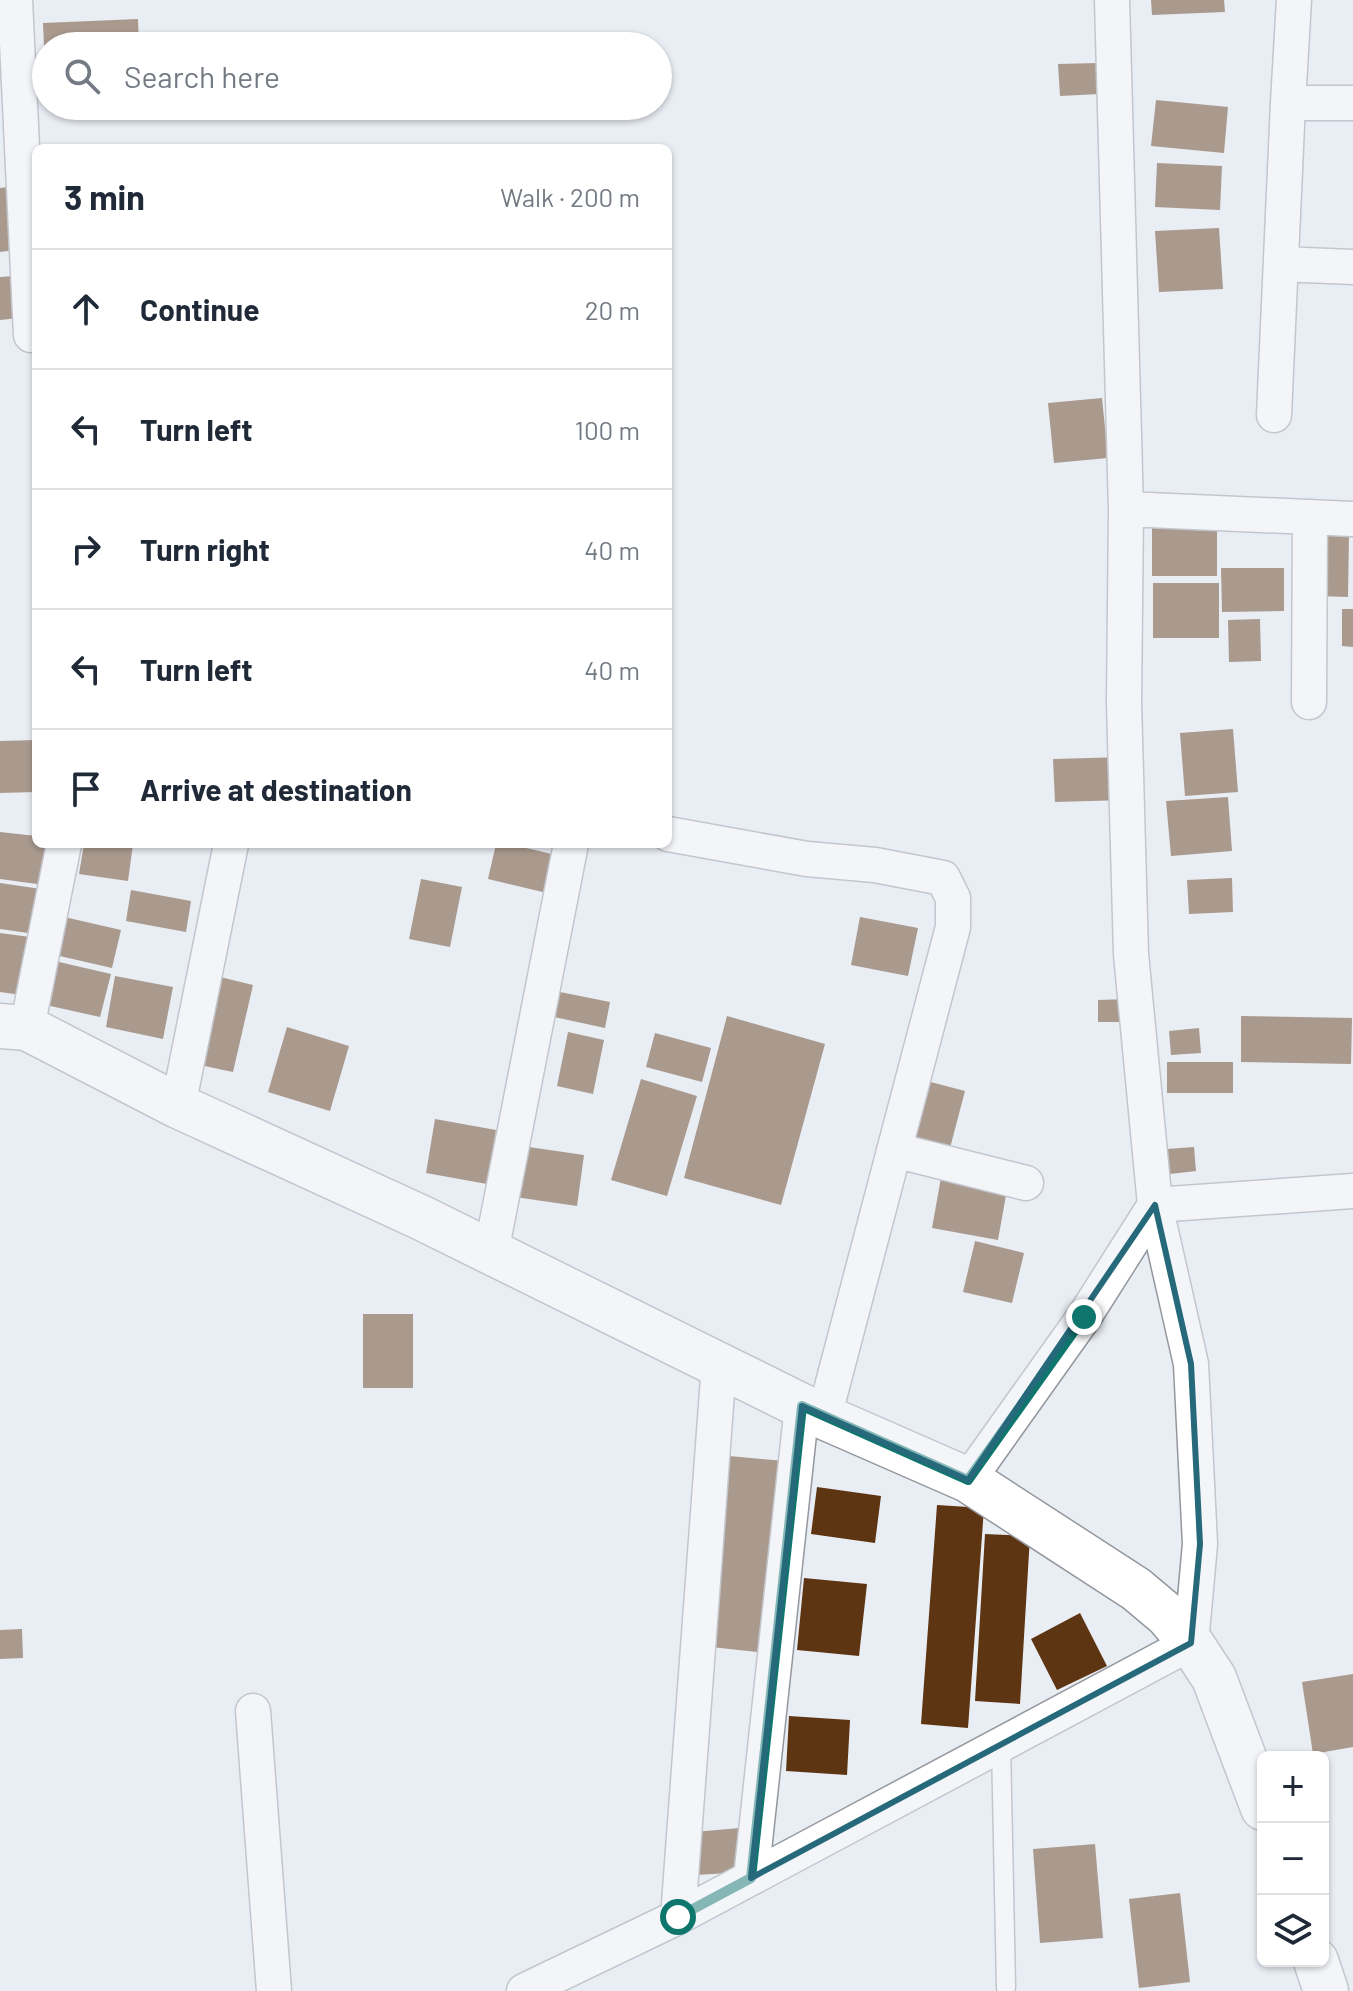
<!DOCTYPE html>
<meta charset="utf-8">
<style>
:root{--surface:#fff;--page:#f2f2f3;--text:#1f2937;--muted:#747a83;--line:#e0e1e3}
body{margin:0;font-family:Barlow,sans-serif;background:var(--page);color:var(--text)}
.controls{position:absolute;right:24px;bottom:24px;display:grid;overflow:hidden;border-radius:12px;box-shadow:0 2px 6px #0004}
.controls button{width:72px;height:72px;display:grid;place-items:center;padding:0;border:0;border-bottom:2px solid var(--line);background:var(--surface);color:var(--text);font:40px sans-serif}
.stop{position:absolute;width:24px;height:24px;margin:-18px;border:6px solid #0f766e;border-radius:50%;background:#fff}
.stop.end{background:#0f766e;border-color:#fff;box-shadow:0 2px 8px #0008}
.list{margin:0;padding:0;list-style:none}
h2{display:flex;justify-content:space-between;align-items:center;height:104px;margin:0;padding:0 32px;font-size:34px}
h2 small{font-size:26px;font-weight:400;color:var(--muted)}
.list li{display:grid;grid-template-columns:52px 1fr auto;gap:24px;align-items:center;box-sizing:border-box;height:120px;padding:0 32px;border-top:2px solid var(--line)}
.list b{display:block;font-size:30px;white-space:nowrap}
.list em{font-size:26px;font-style:normal;color:var(--muted)}
.icon{flex:none;width:44px;height:44px;fill:none;stroke:currentColor;stroke-width:2;stroke-linecap:round;stroke-linejoin:round}
.map{position:relative;flex:none;width:1353px;height:1991px;overflow:hidden}
.search{position:absolute;background:var(--surface);box-shadow:0 2px 6px #0004;left:32px;top:32px;width:640px;height:88px;display:flex;align-items:center;gap:20px;box-sizing:border-box;padding:0 28px;border-radius:44px;color:var(--muted);font-size:30px}
.panel{position:absolute;background:var(--surface);box-shadow:0 2px 6px #0004;left:32px;top:144px;width:640px;height:704px;border-radius:12px}
.map>svg:first-child{display:block}
</style>
<div class="map">
<svg width="1353" height="1991" viewBox="0 0 1353 1991">
<rect width="100%" height="100%" fill="#e9edf4"/>
<!-- building -->
<path fill="#5e3512" d="M1151,0H1224L1225,12L1152,15Z
M138,19L139,46H44L43,23Z
M1097,63L1099,94L1060,96L1058,64Z
M1156,100L1228,107L1224,153L1151,146Z
M1157,163L1222,166L1220,210L1155,207Z
M8,187L15,250L0,252V188Z
M1219,228L1223,289L1159,292L1155,231Z
M15,276L19,318L0,320V277Z
M1102,398L1108,458L1054,463L1048,403Z
M1152,521H1217V576H1152Z
M1318,535H1349L1348,597L1317,596Z
M1221,568H1284V611L1222,612Z
M1153,583H1219V638H1153Z
M1342,609H1353V647L1342,646Z
M1260,619L1261,661L1229,662L1228,620Z
M1233,729L1238,792L1185,796L1180,733Z
M36,740V792L0,793V741Z
M1125,757L1127,800L1055,802L1053,759Z
M1228,797L1232,851L1171,856L1166,801Z
M0,832L36,836V844H57L52,886L0,879Z
M84,844H133L128,881L79,874Z
M496,844H509L556,855L547,893L488,879Z
M1232,878L1233,912L1189,914L1187,880Z
M421,879L462,887L450,947L409,939Z
M0,883L48,890L42,935L0,929Z
M131,890L191,901L186,932L126,921Z
M60,916L121,930L112,968L51,954Z
M860,917L918,928L908,976L851,965Z
M0,933L38,938L29,996L0,992Z
M46,959L111,974L100,1017L37,1003Z
M115,976L173,987L163,1039L106,1027Z
M216,976L253,985L233,1072L195,1064Z
M550,990L610,1002L605,1028L545,1015Z
M1128,999V1022H1098V1000Z
M727,1016L825,1044L781,1205L684,1178Z
M1241,1016L1352,1018L1351,1064L1241,1062Z
M287,1027L349,1046L330,1111L268,1092Z
M1199,1028L1201,1053L1171,1055L1169,1031Z
M568,1032L604,1040L593,1094L557,1086Z
M655,1033L711,1048L702,1082L646,1067Z
M1167,1062H1233V1093H1167Z
M641,1079L697,1096L667,1196L611,1180Z
M923,1080L965,1091L950,1148L908,1137Z
M435,1119L496,1130L487,1184L426,1173Z
M522,1146L584,1155L577,1206L515,1197Z
M1194,1147L1196,1171L1170,1174L1167,1149Z
M942,1172L1008,1184L998,1240L932,1228Z
M975,1241L1024,1253L1012,1303L963,1292Z
M363,1314H413V1388H363Z
M729,1456L785,1461L767,1653L711,1647Z
M817,1487L881,1496L875,1543L811,1534Z
M937,1505L984,1508L968,1728L921,1724Z
M985,1534L1030,1536L1020,1704L975,1701Z
M804,1578L867,1584L859,1656L797,1650Z
M1080,1613L1107,1666L1057,1690L1031,1639Z
M22,1629L23,1658L0,1659V1630Z
M1353,1674V1747L1313,1754L1302,1682Z
M789,1716L850,1720L847,1775L786,1771Z
M740,1828L743,1872L697,1875L694,1832Z
M1095,1844L1103,1938L1040,1943L1033,1849Z
M1180,1893L1190,1982L1139,1988L1129,1899Z"/>
<g fill="none" stroke-linecap="round" stroke-linejoin="round">
<!-- service casing -->
<g stroke="#94989e" stroke-width="21">
<path id="service" d="M1001,1744L1006,1987"/>
</g>
<!-- minor casing -->
<g stroke="#94989e" stroke-width="37">
<path id="minor" d="M15,0L31,335
M1294,0L1288,103H1353
M1281,264L1353,267
M1274,415L1288,103
M1126,509L1353,519
M1309,702L1310,517
M668,834L807,859L875,865L943,878L953,898V927L824,1417
M27,1028L64,844
M178,1106L231,844
M894,1150L1026,1183
M491,1252L571,844
M968,1480L1084,1317L1155,1205L1353,1191
M253,1711L274,1991
M751,1878L802,1406
M678,1917L719,1365
M524,1991L678,1917L1191,1643L1200,1544L1191,1364L1155,1205L1131,954L1124,702L1126,509L1112,0"/>
</g>
<!-- tertiary casing -->
<g stroke="#94989e" stroke-width="47">
<path id="tertiary" d="M0,1026L27,1028L178,1106L422,1218L824,1417L968,1480L1136,1589L1167,1615L1191,1643L1214,1678L1263,1808
M1316,1961L1326,1991"/>
</g>
<!-- service -->
<use href="#service" stroke="#fff" stroke-width="18"/>
<!-- minor -->
<use href="#minor" stroke="#fff" stroke-width="34"/>
<!-- tertiary -->
<use href="#tertiary" stroke="#fff" stroke-width="44"/>
</g>
<g fill="none" stroke-linecap="round" stroke-linejoin="round">
<!-- route -->
<path stroke="#0f766e" stroke-width="10" d="M678,1917L751,1878L802,1406L968,1480L1084,1317"/>
</g>
<!-- marked area -->
<path d="M0 0H1353V1991H0ZM1155,1205L1191,1364L1200,1544L1191,1643L751,1878L802,1406L968,1480Z" fill="#e9edf4" fill-opacity=".55" fill-rule="evenodd"/>
<path fill="none" stroke="#26697b" stroke-width="6" stroke-linejoin="round" d="M1155,1205L1191,1364L1200,1544L1191,1643L751,1878L802,1406L968,1480Z"/>
</svg>
<div class="controls">
<button>+</button>
<button>−</button>
<button><svg class="icon" aria-label="layers" viewBox="0 0 24 24"><path d="M12 4l9 5-9 5-9-5zM3 14l9 5 9-5"/></svg></button>
</div>
<div class="stop" style="left:678px;top:1917px"></div>
<div class="stop end" style="left:1084px;top:1317px"></div>
<div class="search"><svg class="icon" aria-label="search" viewBox="0 0 24 24"><circle cx="10" cy="10" r="6"/><path d="M15 15l6 6"/></svg>Search here</div>
<section class="panel">
<h2>3 min<small>Walk · 200 m</small></h2>
<ul class="list">
<li><svg class="icon" aria-label="ahead" viewBox="0 0 24 24"><path d="M12 20V5M6 11l6-6 6 6"/></svg><div><b>Continue</b></div><em>20 m</em></li>
<li><svg class="icon" aria-label="left" viewBox="0 0 24 24"><path d="M17 20v-9H6M10 6l-5 5 5 5"/></svg><div><b>Turn left</b></div><em>100 m</em></li>
<li><svg class="icon" aria-label="right" viewBox="0 0 24 24"><path d="M7 20v-9h11M14 6l5 5-5 5"/></svg><div><b>Turn right</b></div><em>40 m</em></li>
<li><svg class="icon" aria-label="left" viewBox="0 0 24 24"><path d="M17 20v-9H6M10 6l-5 5 5 5"/></svg><div><b>Turn left</b></div><em>40 m</em></li>
<li><svg class="icon" aria-label="arrive" viewBox="0 0 24 24"><path d="M6 21V4h12l-3 4 3 4H6"/></svg><div><b>Arrive at destination</b></div></li>
</ul>
</section>
</div>
